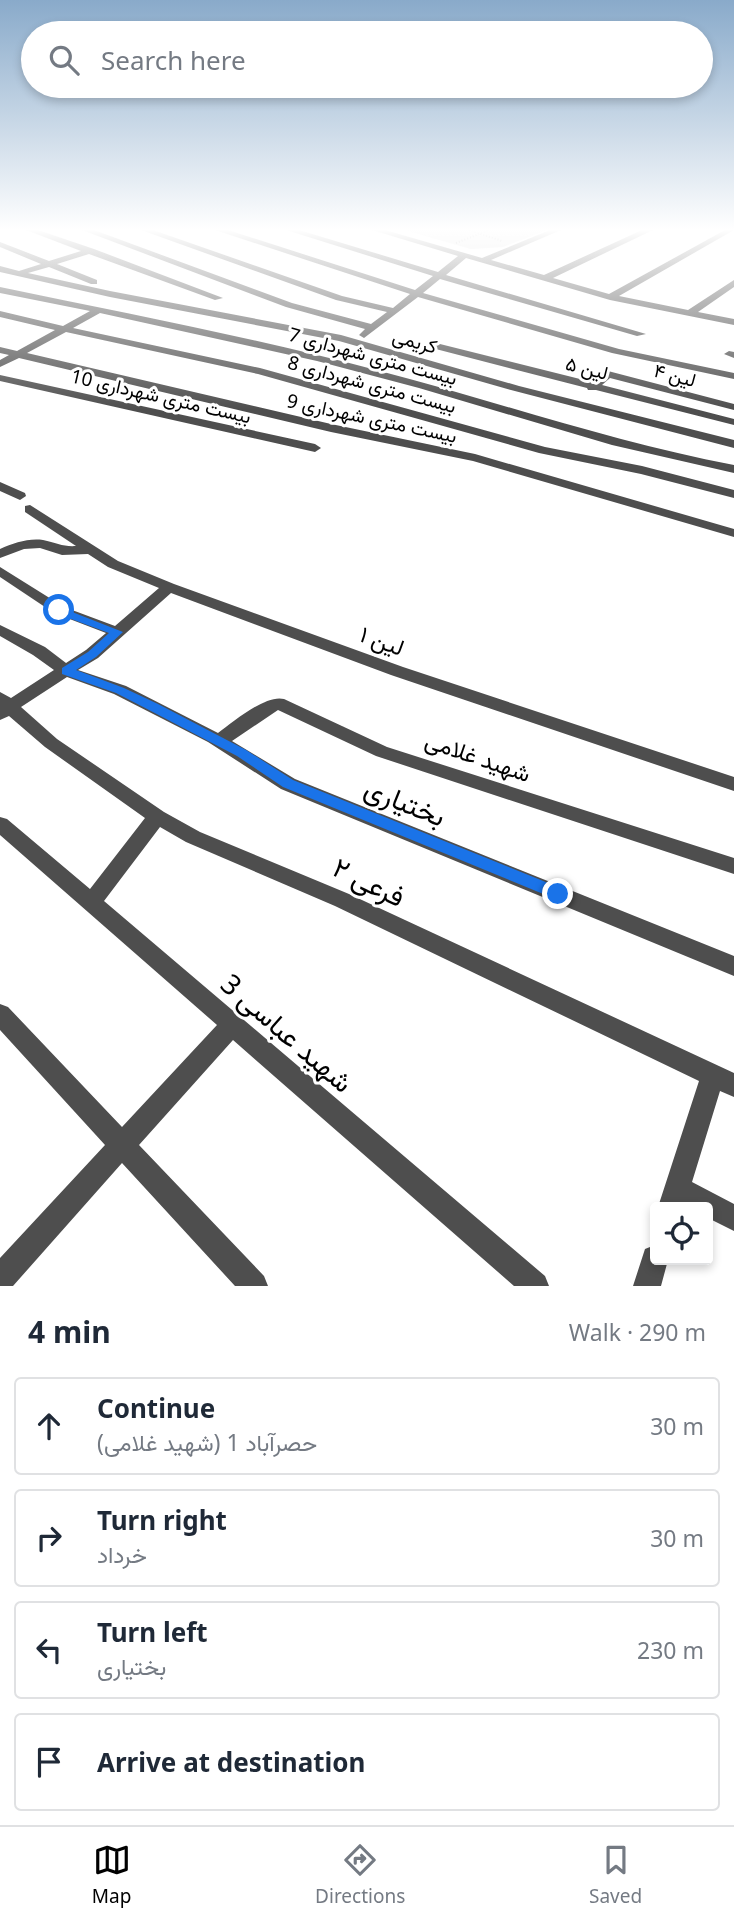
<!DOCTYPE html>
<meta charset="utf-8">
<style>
:root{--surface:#fff;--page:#f2f2f3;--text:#1f2937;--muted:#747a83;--line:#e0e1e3;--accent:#000}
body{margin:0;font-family:"Noto Sans",Vazirmatn,sans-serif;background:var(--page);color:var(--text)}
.controls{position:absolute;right:21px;bottom:21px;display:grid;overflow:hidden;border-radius:7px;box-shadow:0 4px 10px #0003}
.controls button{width:63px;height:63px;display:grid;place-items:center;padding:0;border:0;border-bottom:2px solid var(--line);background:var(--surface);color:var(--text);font:35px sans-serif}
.stop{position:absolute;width:21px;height:21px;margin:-16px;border:5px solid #1a73e8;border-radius:50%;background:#fff}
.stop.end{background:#1a73e8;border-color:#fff;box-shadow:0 2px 7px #0008}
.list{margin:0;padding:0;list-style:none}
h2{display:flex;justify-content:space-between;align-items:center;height:91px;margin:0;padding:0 28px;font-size:30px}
h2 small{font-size:23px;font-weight:400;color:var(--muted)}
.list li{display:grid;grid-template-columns:46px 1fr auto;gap:21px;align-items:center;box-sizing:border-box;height:98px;margin:0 14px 14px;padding:0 14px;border:2px solid var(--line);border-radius:7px}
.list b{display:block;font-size:26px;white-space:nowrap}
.list p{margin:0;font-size:23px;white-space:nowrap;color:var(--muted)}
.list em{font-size:23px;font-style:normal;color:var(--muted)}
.icon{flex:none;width:38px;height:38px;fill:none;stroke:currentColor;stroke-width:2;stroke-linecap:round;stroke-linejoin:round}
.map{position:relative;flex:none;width:734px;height:1286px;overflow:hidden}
.search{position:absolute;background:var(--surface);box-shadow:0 4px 10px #0003;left:21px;right:21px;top:21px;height:77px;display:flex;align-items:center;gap:18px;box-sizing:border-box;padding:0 24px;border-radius:38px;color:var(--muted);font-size:26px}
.sheet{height:539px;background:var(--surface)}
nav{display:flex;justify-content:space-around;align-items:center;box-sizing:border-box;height:98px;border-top:2px solid var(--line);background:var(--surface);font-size:19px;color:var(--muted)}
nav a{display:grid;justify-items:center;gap:4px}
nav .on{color:var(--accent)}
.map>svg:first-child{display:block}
</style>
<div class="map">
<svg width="734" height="1286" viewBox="0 0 734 1286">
<rect width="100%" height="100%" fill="#fff"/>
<!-- green -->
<path fill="#d5d5d5" d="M404,230H547L503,247L471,249Z"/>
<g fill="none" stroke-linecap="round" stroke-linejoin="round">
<!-- path -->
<path stroke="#707070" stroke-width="2" stroke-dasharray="1 2" stroke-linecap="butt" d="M469,230L502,241
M456,243L489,230"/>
<!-- minor -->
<path fill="#4e4e4e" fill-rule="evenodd" d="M26,230H38L94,249L223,298L215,300L89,254L57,264L97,280V284H91L49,267L28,273L110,291L341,335L519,386L734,440V448L511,390L339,341L110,297L0,272V266L19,271L41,264L0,247V242L49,261L81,251Z
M82,230H94L292,303L371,324L387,312L336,300L141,230H153L342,296L393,308L410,294L215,230H228L415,290L433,276L286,230H299L438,272L458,256L372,230H385L482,258L550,230H561L491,260L544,275L642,230H653L553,278L609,294L725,230H734L619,296L688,310L734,280V287L698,312L734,319V325L610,300L466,258L446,275L646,334L637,336L440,279L423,293L619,349L734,373V379L612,353L418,297L364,338L359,335L365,329L286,307Z
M0,287C125,313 251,337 376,370C496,401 612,442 734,465V473L612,445L419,388L317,361L100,313L73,328L260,368L545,447L642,466L734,490V498L641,474L539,453L258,374L66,332L27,353L331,424L475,454L734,529V537L473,461L331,432L19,358L0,367V360L9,355L0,353V347L17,351L55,330L0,317V311L63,326L90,311L0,293Z
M432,342L592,382L608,371L734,404V410L610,378L602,385L734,419V425L596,390H588L587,388L428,347L427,345Z
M729,351L734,352V358L724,354Z
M0,375L315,444L321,448L315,452L0,381Z
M0,482L25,493L26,496L20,500L0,491Z
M30,505L118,561L174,584L403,667L734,777V791L391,675L171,593L98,658L78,670L126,686L218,733C233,722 266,694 284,699L387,747L734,858V874L376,756L278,710L232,741L295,779L734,956V976L281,789L208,742L114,694L67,677L21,707L57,739L164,812L200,832L349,894L734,1073V1097L720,1091L692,1182L734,1204V1231L708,1218V1207H658L699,1081L335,906L186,842L160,827L104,901L545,1276L549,1286H514L233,1040L139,1145L264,1276L268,1286H235L122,1163L13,1286H0V1258L105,1145L0,1030V1004L8,1007L122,1127L217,1025L0,835V817L7,819L90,889L145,818L45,747L9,716L0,720V692L11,698L54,670L33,655L0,636V625L45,647L66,663L86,650L106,633L54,613L0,577V567L64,607L115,626L159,588L108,567L88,554L62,555L40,548L24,549L0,558V549C14,543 28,538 43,540C56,543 64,547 76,546L25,512V506Z
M655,1245V1260H668L661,1286H633L645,1249Z"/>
</g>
<!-- sky -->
<linearGradient id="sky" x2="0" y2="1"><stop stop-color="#89aaca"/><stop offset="0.56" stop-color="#fff"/><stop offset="1" stop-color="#fff" stop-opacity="0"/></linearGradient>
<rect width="734" height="410" fill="url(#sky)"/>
<!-- route -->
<path fill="#1a73e8" d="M55,608H62L123,632L96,657L76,670L124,688L158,704L246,750L293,780L563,889L566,894L563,898H553L283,787L237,756L149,710L116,693L62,674V668L88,652L109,633L55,613Z"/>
<g text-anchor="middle" stroke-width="6" stroke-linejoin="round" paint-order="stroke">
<!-- far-street labels -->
<g font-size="19" fill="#000" stroke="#fff">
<text transform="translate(415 341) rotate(15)" y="7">کریمی</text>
<text transform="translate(373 356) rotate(15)" y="7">بیست متری شهرداری 7</text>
<text transform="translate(587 368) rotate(14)" y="7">لین ۵</text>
<text transform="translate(675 375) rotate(15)" y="7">لین ۴</text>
<text transform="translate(372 384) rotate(15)" y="7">بیست متری شهرداری 8</text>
<text transform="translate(161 396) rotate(13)" y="7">بیست متری شهرداری 10</text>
<text transform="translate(372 418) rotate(12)" y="7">بیست متری شهرداری 9</text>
</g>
<!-- street labels -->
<g font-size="23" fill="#000" stroke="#fff">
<text transform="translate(382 641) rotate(20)" y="8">لین ۱</text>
<text transform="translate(478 757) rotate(19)" y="8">شهید غلامی</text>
</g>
<!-- near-street labels -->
<g font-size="28" fill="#000" stroke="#fff">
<text transform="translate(405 802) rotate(22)" y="10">بختیاری</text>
<text transform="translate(369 882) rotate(26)" y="10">۲ فرعی</text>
<text transform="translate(287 1033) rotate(41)" y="10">شهید عباسی 3</text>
</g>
</g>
</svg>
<div class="controls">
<button><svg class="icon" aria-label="locate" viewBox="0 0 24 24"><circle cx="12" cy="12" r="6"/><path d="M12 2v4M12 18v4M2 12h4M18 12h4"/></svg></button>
</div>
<div class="stop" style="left:59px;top:610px"></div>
<div class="stop end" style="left:558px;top:894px"></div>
<div class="search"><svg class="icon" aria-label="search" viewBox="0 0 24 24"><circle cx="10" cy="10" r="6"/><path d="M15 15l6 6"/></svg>Search here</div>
</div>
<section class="sheet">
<h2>4 min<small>Walk · 290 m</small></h2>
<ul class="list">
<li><svg class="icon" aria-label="ahead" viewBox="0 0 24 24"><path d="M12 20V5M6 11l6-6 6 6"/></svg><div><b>Continue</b><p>حصرآباد 1 (شهید غلامی)</p></div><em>30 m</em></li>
<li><svg class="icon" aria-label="right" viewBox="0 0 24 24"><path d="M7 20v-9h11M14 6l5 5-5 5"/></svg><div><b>Turn right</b><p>خرداد</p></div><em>30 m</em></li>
<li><svg class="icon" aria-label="left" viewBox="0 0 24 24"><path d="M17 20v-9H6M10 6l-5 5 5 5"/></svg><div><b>Turn left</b><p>بختیاری</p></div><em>230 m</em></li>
<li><svg class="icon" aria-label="arrive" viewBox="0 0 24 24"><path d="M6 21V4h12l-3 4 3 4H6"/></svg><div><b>Arrive at destination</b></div></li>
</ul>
</section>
<nav>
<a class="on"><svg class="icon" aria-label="map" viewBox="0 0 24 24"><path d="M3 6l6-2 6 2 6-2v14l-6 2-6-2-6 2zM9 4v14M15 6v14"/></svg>Map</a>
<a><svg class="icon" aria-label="directions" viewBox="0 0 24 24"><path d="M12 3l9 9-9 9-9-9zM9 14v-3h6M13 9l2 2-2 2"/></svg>Directions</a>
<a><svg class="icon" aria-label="saved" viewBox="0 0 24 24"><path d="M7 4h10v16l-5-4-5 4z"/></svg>Saved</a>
</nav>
